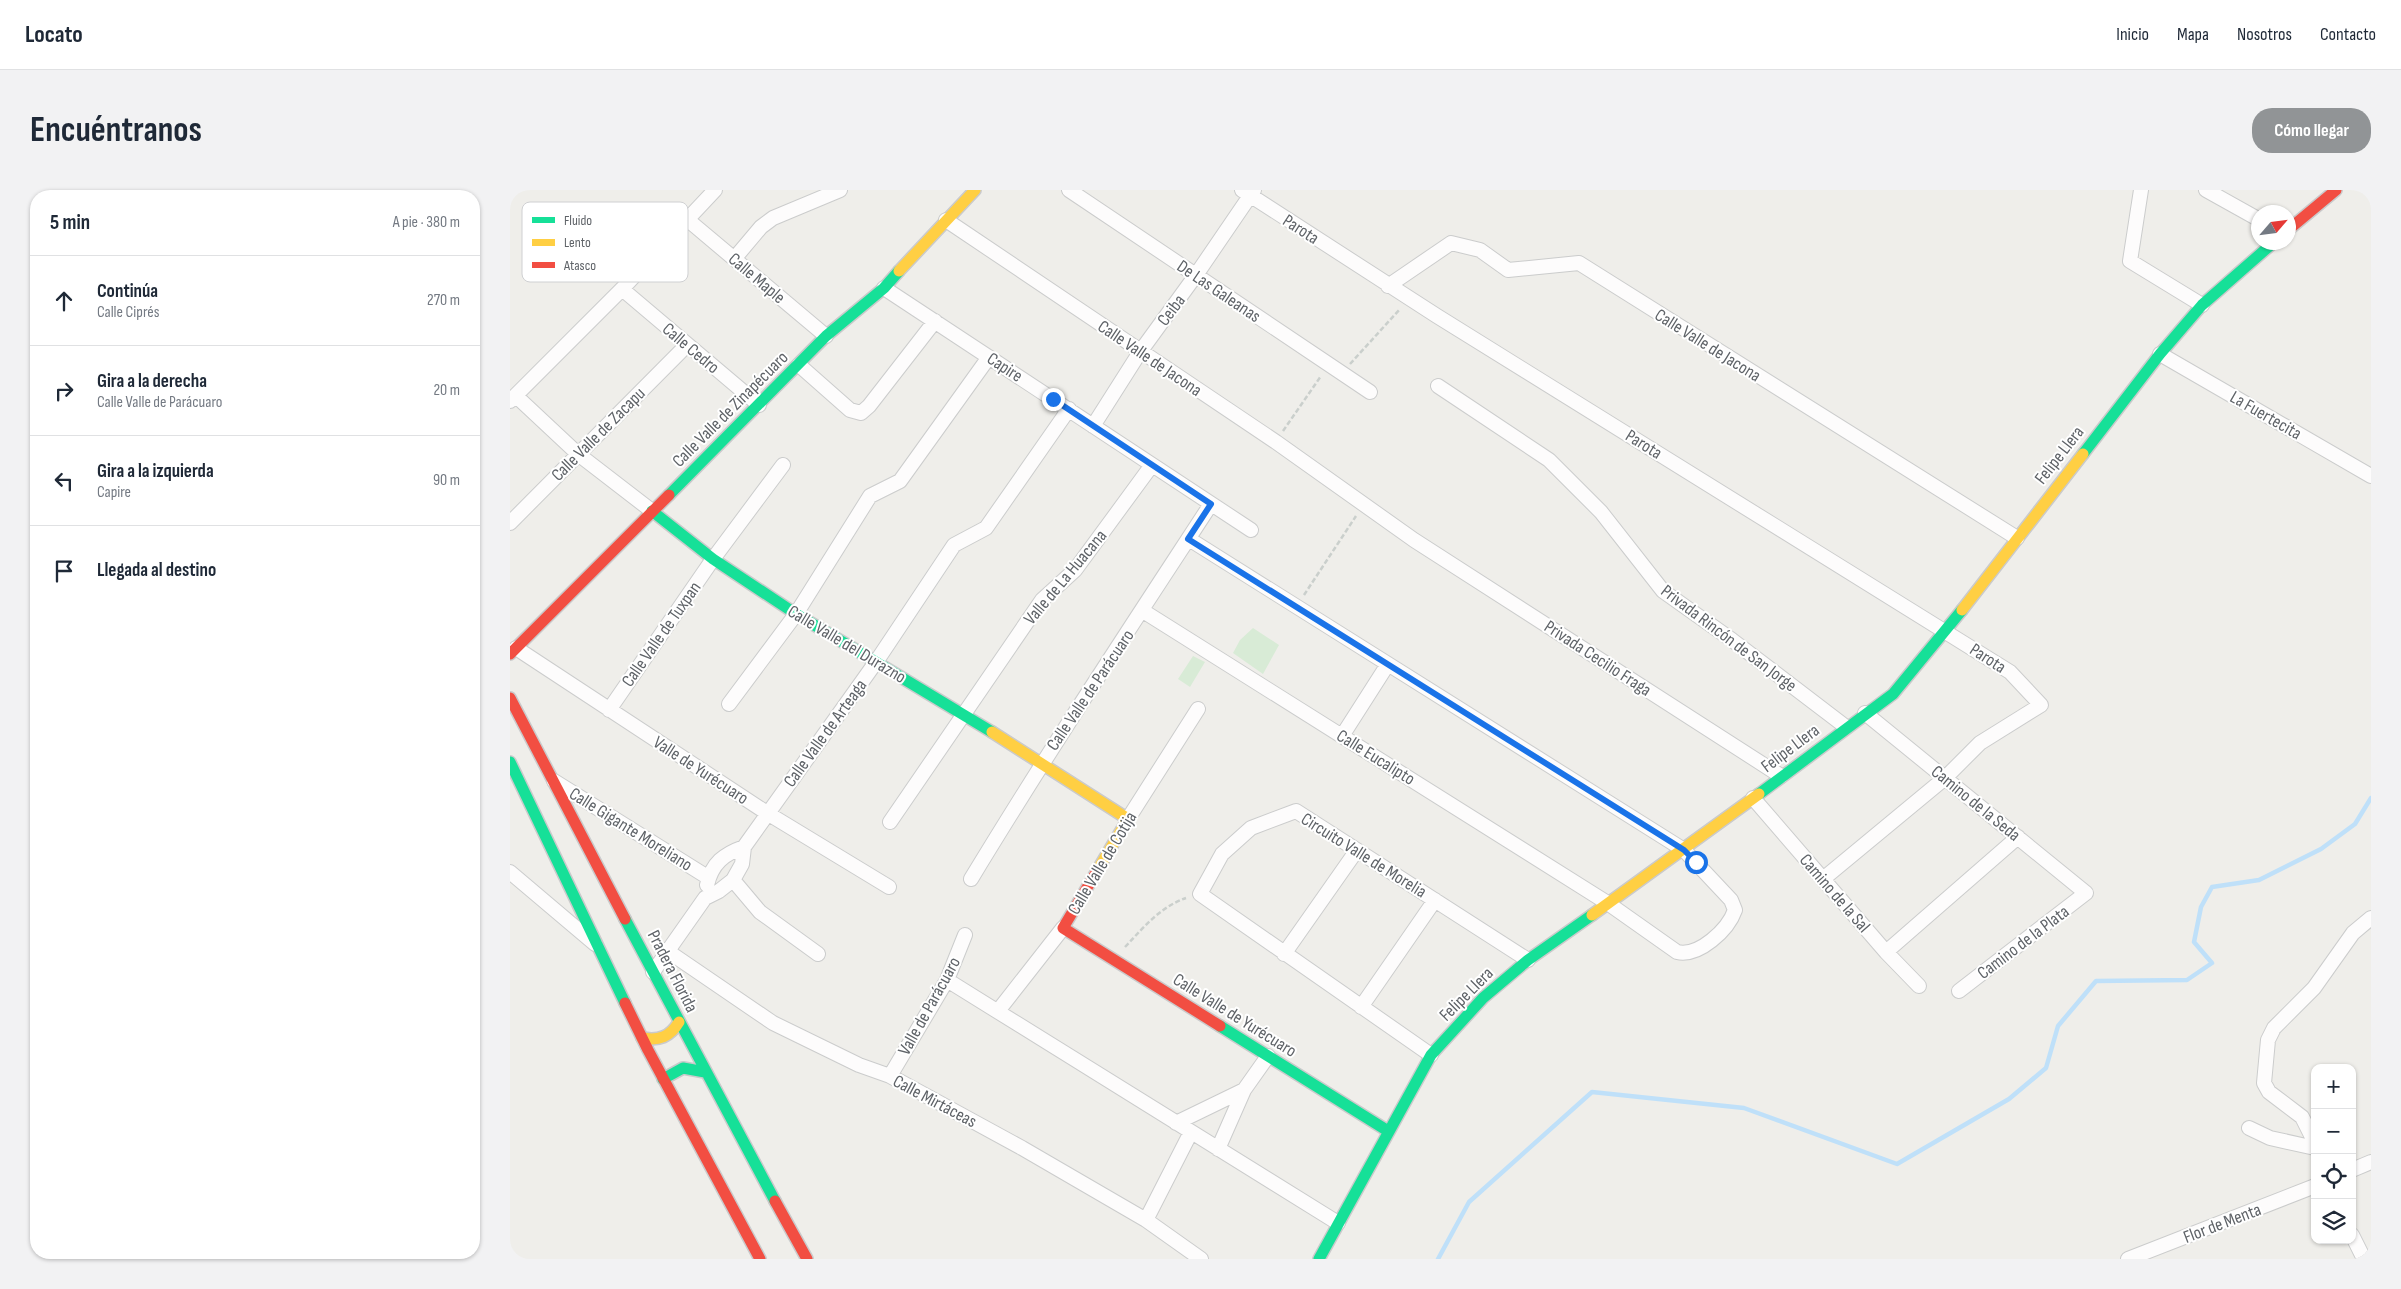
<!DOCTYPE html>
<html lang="es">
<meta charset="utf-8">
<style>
:root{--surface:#fff;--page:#f2f2f3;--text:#1f2937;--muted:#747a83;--line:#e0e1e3;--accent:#919496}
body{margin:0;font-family:"Sofia Sans Condensed",sans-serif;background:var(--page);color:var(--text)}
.controls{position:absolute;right:15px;bottom:15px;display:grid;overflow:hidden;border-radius:10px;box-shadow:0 1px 4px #0004}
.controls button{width:45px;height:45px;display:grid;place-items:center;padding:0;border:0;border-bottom:1px solid var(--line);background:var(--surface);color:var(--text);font:25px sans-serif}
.compass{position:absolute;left:1741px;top:15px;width:45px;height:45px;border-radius:50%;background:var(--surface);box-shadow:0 1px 4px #0004;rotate:62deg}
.stop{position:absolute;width:15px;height:15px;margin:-11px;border:4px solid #1a73e8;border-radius:50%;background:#fff}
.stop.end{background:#1a73e8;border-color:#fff;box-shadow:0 1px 5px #0008}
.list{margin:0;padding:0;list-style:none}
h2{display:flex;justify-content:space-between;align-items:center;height:65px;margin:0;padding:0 20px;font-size:21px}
h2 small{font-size:16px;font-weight:400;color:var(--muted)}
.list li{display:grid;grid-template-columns:32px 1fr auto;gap:15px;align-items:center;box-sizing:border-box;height:90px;padding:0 20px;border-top:1px solid var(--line)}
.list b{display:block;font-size:19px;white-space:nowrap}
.list p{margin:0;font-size:16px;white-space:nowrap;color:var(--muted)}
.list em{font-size:16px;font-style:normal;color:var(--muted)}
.icon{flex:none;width:28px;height:28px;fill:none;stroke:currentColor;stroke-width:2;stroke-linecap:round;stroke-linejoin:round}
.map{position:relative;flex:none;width:1861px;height:1069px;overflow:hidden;border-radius:20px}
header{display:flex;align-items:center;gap:30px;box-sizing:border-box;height:70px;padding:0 25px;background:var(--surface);border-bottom:1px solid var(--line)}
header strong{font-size:24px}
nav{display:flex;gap:28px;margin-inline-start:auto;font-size:18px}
.intro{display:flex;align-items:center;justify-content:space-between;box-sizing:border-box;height:120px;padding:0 30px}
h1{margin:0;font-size:35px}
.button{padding:12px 22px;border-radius:20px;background:var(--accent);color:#fff;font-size:18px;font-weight:700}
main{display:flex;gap:30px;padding:0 30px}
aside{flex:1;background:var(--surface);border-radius:20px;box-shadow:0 1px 4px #0004}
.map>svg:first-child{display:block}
</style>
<header>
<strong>Locato</strong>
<nav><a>Inicio</a><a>Mapa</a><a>Nosotros</a><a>Contacto</a></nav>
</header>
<div class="intro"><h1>Encuéntranos</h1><a class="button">Cómo llegar</a></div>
<main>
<aside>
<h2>5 min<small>A pie · 380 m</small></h2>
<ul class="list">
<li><svg class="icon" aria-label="ahead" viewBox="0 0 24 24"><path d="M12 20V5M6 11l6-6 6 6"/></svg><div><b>Continúa</b><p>Calle Ciprés</p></div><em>270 m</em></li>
<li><svg class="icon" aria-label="right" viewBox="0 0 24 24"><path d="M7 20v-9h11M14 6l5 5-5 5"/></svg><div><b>Gira a la derecha</b><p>Calle Valle de Parácuaro</p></div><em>20 m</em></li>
<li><svg class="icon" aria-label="left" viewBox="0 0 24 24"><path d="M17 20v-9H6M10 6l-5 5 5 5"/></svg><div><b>Gira a la izquierda</b><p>Capire</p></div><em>90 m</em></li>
<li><svg class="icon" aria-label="arrive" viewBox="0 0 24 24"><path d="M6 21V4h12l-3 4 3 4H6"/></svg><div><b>Llegada al destino</b></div></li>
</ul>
</aside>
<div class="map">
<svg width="1861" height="1069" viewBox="0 0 1861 1069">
<rect width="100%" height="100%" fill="#efeeea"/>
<!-- green -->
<path fill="#d8ebd6" d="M743,438L769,455L753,484L723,463L730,450Z
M683,466L695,472L680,497L668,489Z"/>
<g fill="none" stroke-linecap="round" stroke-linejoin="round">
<!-- stream -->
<path stroke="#bfe0f9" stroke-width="4.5" d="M928,1069L959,1012L1082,902L1234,918L1387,974L1499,909L1536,878L1548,836L1586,791L1677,790L1702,773L1684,752L1691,717L1702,697L1749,690L1811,659L1845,634L1861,608"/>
<!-- street casing -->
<g stroke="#cbcccc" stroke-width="16">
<path id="street" d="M559,0L860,202
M732,0L927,126L1500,482L1531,515L1470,553L1435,588L1313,689
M1631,0L1620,71L1692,115
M1696,0L1748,29
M178,30L316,146
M436,30L766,252L904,350L1271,586
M224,69L251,37L263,28L330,0
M878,96L941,53L970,60L998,80L1069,73L1507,348
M374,98L741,340
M112,99L249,215
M1650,164L1861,286
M289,175L340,220L351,223L359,216L425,131
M928,196L1039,270L1091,322L1153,401L1222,450L1336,537
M6,206L68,264L142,321
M0,211L112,99L205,0
M583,236L630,162L686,85L744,0
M0,333L177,155
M633,421L1099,714L1167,762C1189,767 1218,740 1225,720L1221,710L1174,660L679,349
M6,458L257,623L379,697
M219,514L286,424L360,306L390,291L479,167
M99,520L203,369L273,275
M1355,523L1576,703L1449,801
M832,546L878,474
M44,591L199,688
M1243,608L1376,762L1409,796
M618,629L688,519
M380,632L532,410L565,380L642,275
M0,682L85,754
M461,689C538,562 620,438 701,314
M223,690L250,722L308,764
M197,695C202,673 214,664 234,657
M156,760L263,833L349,875L380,886L512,958L636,1030L691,1069
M1376,762L1508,647
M774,764L847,660
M143,782L195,708L209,701L223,690L232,674L234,657L366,472L444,355L476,338L559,219
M437,790L828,1033
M851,817L925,710
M488,821L553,738
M921,865L690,704L712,664L741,638L786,621L1018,770
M380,886L437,790L455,745
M666,933L734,900
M1739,938L1760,948L1805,958
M1805,953L1792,927L1759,902L1754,893L1758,850L1764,838L1804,798L1843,743L1861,728
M708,959L734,900L758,866
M1842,980L1861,972
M636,1030L681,942
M1842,1045L1854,1069
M1618,1069L1805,996"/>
</g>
<!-- fast casing -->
<g stroke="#cacacb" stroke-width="14">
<path id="fast" d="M1573,264L1650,164L1692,115L1764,52
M159,305L316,146L374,98L389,81
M142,321L203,369L286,424L482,542
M0,572L115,813
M1249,604L1383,504L1452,420
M115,729L265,1011
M710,836L878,941
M153,889L173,878L195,882
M809,1069L921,865L973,808L1018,770L1082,725"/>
</g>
<!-- slow casing -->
<g stroke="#cacacb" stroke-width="14">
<path id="slow" d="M389,81L465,0
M1452,420L1573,264
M482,542L618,629L587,681
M1082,725L1249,604
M132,848C149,851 160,847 169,832"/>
</g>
<!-- jam casing -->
<g stroke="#cacacb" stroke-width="14">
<path id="jam" d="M1778,40L1826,0
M0,464L159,305
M0,508L115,729
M587,681L553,738L710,836
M115,813L138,860L250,1069
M265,1011L297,1069"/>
</g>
<!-- path -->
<path stroke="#cacfcc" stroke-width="2.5" stroke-dasharray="5 2.5" stroke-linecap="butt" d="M840,174L890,119
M773,241L811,186
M794,405L846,326
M615,757C634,737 650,717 676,708"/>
<!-- street -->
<use href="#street" stroke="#fdfcfc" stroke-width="14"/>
<!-- fast -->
<use href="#fast" stroke="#16e098" stroke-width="11"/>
<!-- slow -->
<use href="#slow" stroke="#ffcf43" stroke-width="11"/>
<!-- jam -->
<use href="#jam" stroke="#f24e42" stroke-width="11"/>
</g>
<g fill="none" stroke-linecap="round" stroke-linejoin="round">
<!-- route -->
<path stroke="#1a73e8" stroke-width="6" d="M543,209L701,314L678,349L1174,660L1186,672"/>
</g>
<g text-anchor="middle" stroke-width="4" stroke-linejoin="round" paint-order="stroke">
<!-- street labels -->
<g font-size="18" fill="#5f6368" stroke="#fff">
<text transform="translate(791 39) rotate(33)" y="6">Parota</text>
<text transform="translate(247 88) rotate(40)" y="6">Calle Maple</text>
<text transform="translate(709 101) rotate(34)" y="6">De Las Galeanas</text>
<text transform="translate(661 120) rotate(-53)" y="6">Ceiba</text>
<text transform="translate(1198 155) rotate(32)" y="6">Calle Valle de Jacona</text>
<text transform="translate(181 158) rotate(40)" y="6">Calle Cedro</text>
<text transform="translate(640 168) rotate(34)" y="6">Calle Valle de Jacona</text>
<text transform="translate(495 177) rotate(33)" y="6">Capire</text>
<text transform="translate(220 219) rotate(-45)" y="6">Calle Valle de Zinapécuaro</text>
<text transform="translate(1756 225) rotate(30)" y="6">La Fuertecita</text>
<text transform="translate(88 244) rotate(-45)" y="6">Calle Valle de Zacapu</text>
<text transform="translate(1134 254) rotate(32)" y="6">Parota</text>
<text transform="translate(1549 265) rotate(-52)" y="6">Felipe Llera</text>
<text transform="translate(555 387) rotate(-50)" y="6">Valle de La Huacana</text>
<text transform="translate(151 444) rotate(-55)" y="6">Calle Valle de Tuxpan</text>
<text transform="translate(1219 448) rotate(37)" y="6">Privada Rincón de San Jorge</text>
<text transform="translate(337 454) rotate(31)" y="6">Calle Valle del Durazno</text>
<text transform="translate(1088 468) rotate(33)" y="6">Privada Cecilio Fraga</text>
<text transform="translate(1478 468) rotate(33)" y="6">Parota</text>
<text transform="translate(580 500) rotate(-56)" y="6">Calle Valle de Parácuaro</text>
<text transform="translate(315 543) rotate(-54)" y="6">Calle Valle de Arteaga</text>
<text transform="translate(1280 558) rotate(-37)" y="6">Felipe Llera</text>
<text transform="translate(866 567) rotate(32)" y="6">Calle Eucalipto</text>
<text transform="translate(191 580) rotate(33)" y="6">Valle de Yurécuaro</text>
<text transform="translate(1466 613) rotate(39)" y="6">Camino de la Seda</text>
<text transform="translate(121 639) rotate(32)" y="6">Calle Gigante Moreliano</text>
<text transform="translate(854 665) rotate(32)" y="6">Circuito Valle de Morelia</text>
<text transform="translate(592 673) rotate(-59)" y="6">Calle Valle de Cotija</text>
<text transform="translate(1325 703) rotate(49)" y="6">Camino de la Sal</text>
<text transform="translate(1513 752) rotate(-37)" y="6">Camino de la Plata</text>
<text transform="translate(163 781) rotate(63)" y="6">Pradera Florida</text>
<text transform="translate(956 804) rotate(-45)" y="6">Felipe Llera</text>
<text transform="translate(419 816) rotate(-61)" y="6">Valle de Parácuaro</text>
<text transform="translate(725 825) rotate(32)" y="6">Calle Valle de Yurécuaro</text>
<text transform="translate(425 911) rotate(28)" y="6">Calle Mirtáceas</text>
<text transform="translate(1712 1033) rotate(-21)" y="6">Flor de Menta</text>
</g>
</g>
<!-- legend -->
<rect x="12" y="12" width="166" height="80" rx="8" fill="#fff" stroke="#cfd0d2" stroke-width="1"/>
<rect x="22" y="27" width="23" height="6" fill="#16e098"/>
<rect x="22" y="49" width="23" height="7" fill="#ffcf43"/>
<rect x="22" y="72" width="23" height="6" fill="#f24e42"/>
<g font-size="14" fill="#5f6368">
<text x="54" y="35">Fluido</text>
<text x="54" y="57">Lento</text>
<text x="54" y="80">Atasco</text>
</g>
</svg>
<div class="controls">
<button>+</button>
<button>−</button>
<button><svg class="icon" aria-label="locate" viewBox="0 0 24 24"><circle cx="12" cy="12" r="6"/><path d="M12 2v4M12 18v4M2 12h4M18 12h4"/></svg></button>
<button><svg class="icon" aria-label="layers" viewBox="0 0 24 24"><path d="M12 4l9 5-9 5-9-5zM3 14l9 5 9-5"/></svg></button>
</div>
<svg class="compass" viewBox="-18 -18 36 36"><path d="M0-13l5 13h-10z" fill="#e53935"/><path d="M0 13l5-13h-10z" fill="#747a83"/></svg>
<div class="stop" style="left:1186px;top:672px"></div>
<div class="stop end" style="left:543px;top:209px"></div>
</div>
</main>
